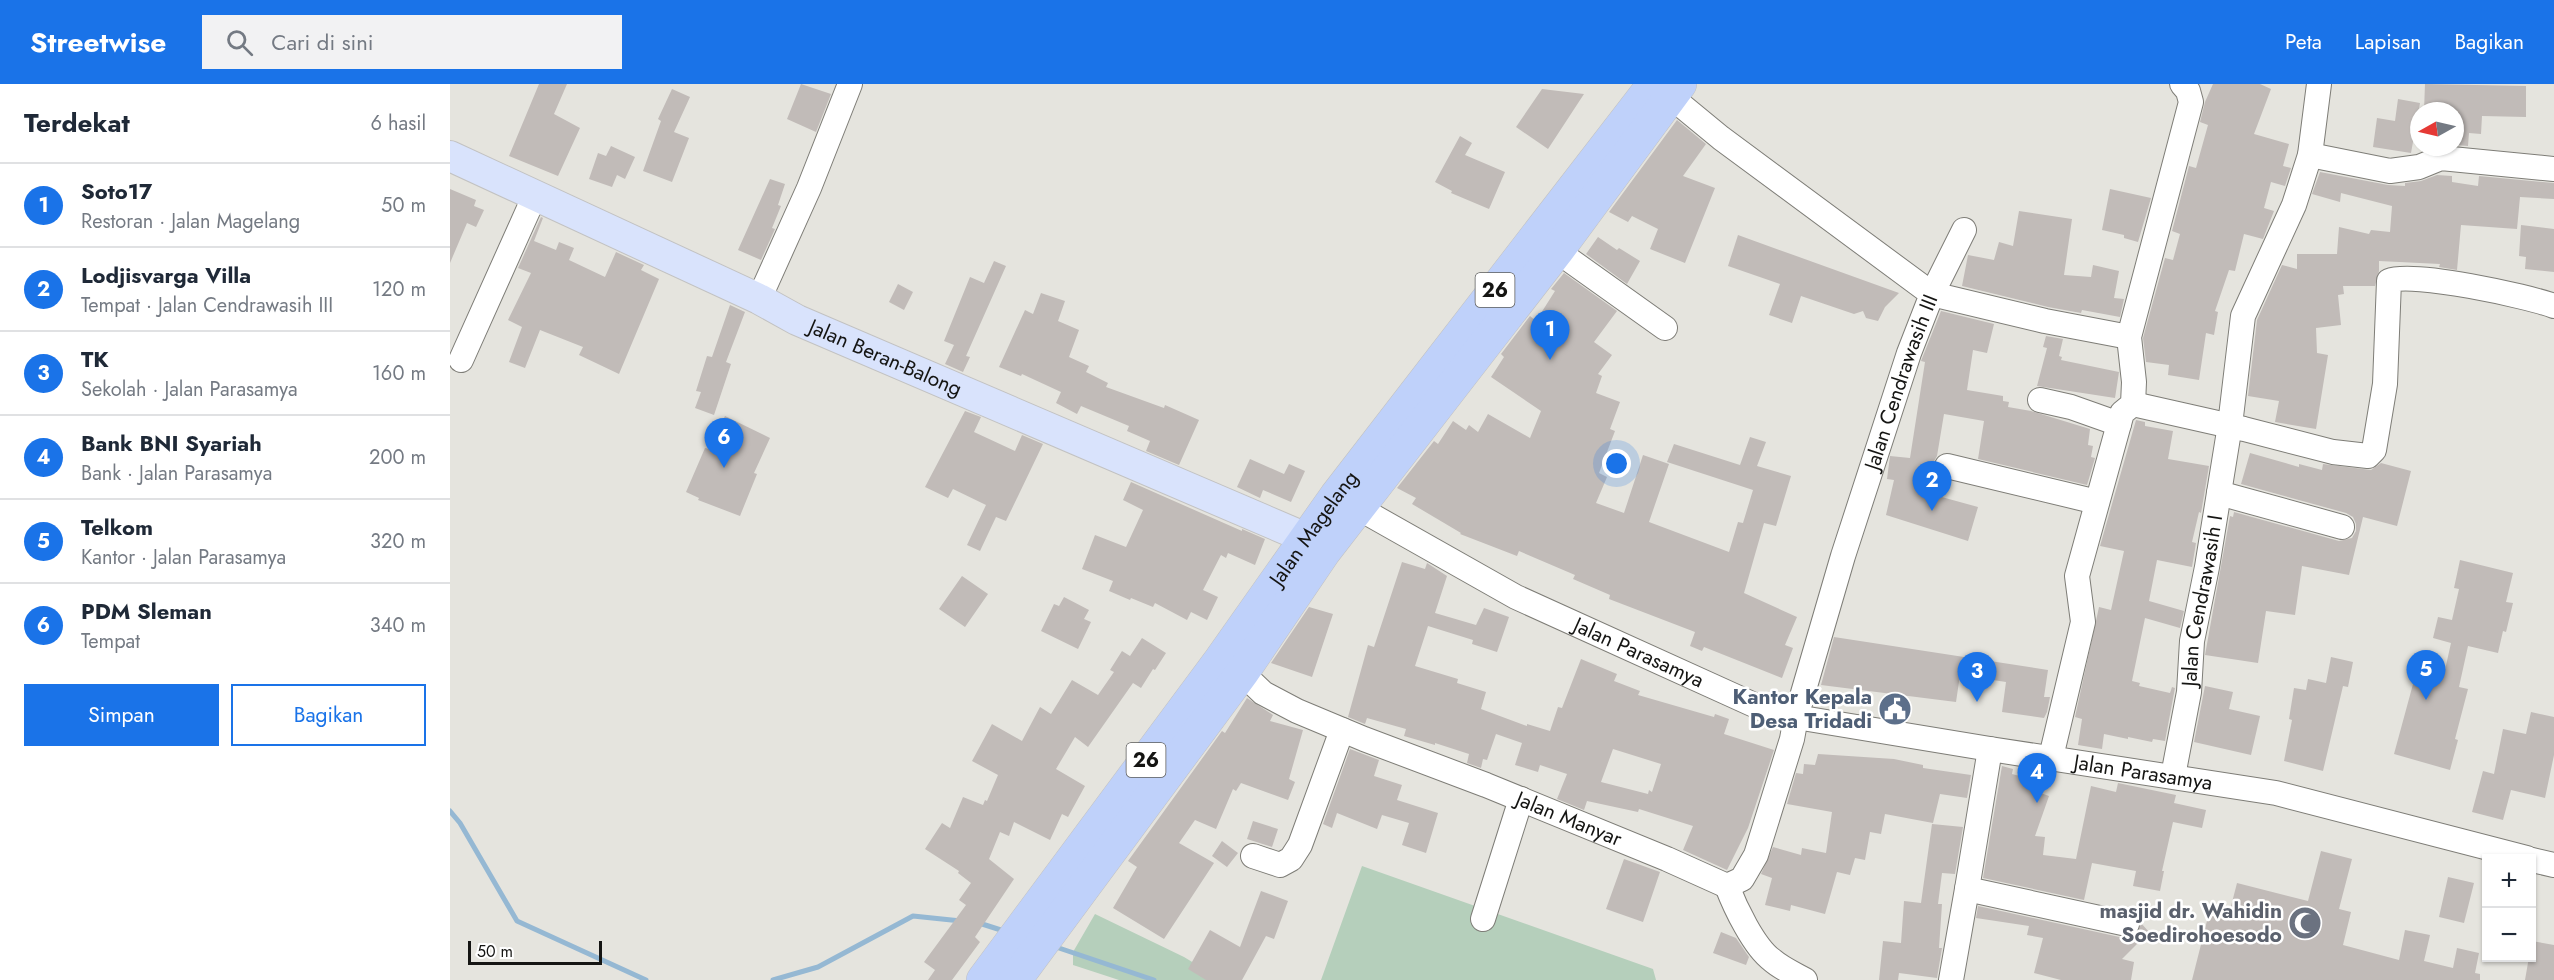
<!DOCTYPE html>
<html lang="id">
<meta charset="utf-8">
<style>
:root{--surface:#fff;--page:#f2f2f3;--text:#1f2937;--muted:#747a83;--line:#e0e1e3;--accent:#1a73e8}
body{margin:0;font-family:Jost,sans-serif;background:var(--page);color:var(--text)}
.controls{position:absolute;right:18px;bottom:18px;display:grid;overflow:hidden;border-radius:0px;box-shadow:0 2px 4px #0004}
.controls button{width:54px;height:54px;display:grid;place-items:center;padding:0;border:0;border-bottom:2px solid var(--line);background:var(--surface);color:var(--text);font:30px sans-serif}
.compass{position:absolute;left:1960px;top:18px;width:54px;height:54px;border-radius:50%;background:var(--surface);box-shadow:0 2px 4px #0004;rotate:262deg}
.scale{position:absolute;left:18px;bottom:15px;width:134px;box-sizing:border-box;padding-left:6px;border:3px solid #151513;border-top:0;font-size:16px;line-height:21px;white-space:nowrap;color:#151513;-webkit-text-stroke:4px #fff;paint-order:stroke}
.you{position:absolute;left:1167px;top:380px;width:21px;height:21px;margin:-15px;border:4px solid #fff;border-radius:50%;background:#1a73e8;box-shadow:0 0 0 9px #1a73e833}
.badge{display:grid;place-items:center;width:39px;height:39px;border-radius:50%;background:var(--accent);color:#fff;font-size:20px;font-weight:700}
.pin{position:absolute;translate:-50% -50px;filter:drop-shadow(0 2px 3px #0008)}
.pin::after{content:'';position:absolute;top:32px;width:21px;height:18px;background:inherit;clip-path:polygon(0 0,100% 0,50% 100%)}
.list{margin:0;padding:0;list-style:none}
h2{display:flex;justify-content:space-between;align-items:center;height:78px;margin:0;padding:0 24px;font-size:26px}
h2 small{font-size:20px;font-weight:400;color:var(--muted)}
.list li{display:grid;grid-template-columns:39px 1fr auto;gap:18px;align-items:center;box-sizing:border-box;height:84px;padding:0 24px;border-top:2px solid var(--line)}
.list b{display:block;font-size:22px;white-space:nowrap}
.list p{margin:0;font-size:20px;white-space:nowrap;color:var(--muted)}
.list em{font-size:20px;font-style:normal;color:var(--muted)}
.actions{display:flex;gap:12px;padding:18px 24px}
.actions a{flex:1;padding:14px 0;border:2px solid var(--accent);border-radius:0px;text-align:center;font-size:21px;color:var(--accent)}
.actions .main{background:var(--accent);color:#fff}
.icon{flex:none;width:33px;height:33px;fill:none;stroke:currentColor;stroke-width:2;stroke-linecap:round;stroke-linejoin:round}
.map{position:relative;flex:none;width:2104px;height:896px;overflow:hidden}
header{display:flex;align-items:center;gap:36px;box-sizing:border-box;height:84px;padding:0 30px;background:var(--accent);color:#fff}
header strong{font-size:28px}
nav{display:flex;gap:33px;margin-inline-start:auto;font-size:21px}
.search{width:420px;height:54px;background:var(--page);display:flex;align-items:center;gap:15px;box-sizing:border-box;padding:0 21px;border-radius:0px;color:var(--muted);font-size:22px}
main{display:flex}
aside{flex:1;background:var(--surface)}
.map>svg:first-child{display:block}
</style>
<header>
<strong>Streetwise</strong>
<div class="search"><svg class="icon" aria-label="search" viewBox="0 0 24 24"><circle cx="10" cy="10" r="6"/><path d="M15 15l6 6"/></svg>Cari di sini</div>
<nav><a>Peta</a><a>Lapisan</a><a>Bagikan</a></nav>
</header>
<main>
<aside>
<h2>Terdekat<small>6 hasil</small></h2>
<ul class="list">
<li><span class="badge">1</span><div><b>Soto17</b><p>Restoran · Jalan Magelang</p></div><em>50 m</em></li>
<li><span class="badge">2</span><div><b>Lodjisvarga Villa</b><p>Tempat · Jalan Cendrawasih III</p></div><em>120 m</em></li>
<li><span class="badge">3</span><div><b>TK</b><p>Sekolah · Jalan Parasamya</p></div><em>160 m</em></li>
<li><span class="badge">4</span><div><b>Bank BNI Syariah</b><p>Bank · Jalan Parasamya</p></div><em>200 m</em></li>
<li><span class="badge">5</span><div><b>Telkom</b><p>Kantor · Jalan Parasamya</p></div><em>320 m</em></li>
<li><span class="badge">6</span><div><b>PDM Sleman</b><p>Tempat</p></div><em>340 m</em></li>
</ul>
<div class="actions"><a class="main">Simpan</a><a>Bagikan</a></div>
</aside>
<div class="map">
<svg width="2104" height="896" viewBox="0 0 2104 896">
<rect width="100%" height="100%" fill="#e5e4de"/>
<!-- green -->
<path fill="#b5cfbb" d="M912,782L1203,885L1206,896H871Z
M645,830L734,873L772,896H669L623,881V868Z"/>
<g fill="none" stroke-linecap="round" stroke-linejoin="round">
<!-- stream -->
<path stroke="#95b8d3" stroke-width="5" d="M0,727L10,739L67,837L196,896
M529,839L554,847
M603,862L704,896
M323,896L368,883L463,832L511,837"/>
</g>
<!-- building -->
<path fill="#c1bbb8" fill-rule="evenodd" d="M89,0H117L104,30L130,44L108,92L59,72Z
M351,0L381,10L366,48L337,35Z
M1763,0H1810L1821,5L1804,50L1839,60L1833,82L1841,84L1835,102L1821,98L1814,124L1824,127L1813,155L1794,150L1785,187L1779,186L1765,227L1768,228L1764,251L1756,249L1749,296L1718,291L1719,281L1696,278L1693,254L1715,174L1723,176L1730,150L1722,147L1739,82L1746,84L1758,41L1750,38L1755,18Z
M1975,0L2076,2V33L2032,32L2031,50L2019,49L2018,62L2005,61L2008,27H1974Z
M222,5L240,13L224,48L239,54L222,98L193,87L211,37L208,35Z
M1092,5L1134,10L1098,65L1066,43Z
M1948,15L1970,19L1961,69L1923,63L1927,34L1945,37Z
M1227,36L1256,60L1233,92L1265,104L1235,179L1200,165L1208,145L1182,132L1178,138L1159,128Z
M1010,52L1022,59L1015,71L1055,88L1039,125L1001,109L1002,107L985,98Z
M161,62L185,73L175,95L167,91L162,103L139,95L148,69L156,72Z
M1870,88L1938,101L1955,102V99L1971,97L1987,91L2002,92V98L2028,102L2029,92L2104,99V115L2070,113L2067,145L2011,141L2007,186L1989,183L1990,180L1929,177V187L1925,202H1893L1894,210L1888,211L1891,241L1866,244L1867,269L1878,271L1866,345L1825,338L1829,317L1798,312L1807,236L1832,181L1847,185V170H1887L1889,143L1919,150L1921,146L1940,148L1942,122L1891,109L1890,118L1862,110Z
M320,95L335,100L328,121L331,122L322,144L325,145L311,176L288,166Z
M0,105L26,116L24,122L34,126L26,143L17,139L0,179Z
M1660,105L1701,114L1688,158L1674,154V151L1652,146Z
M1569,127L1622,135L1614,191L1641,193L1643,181L1669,187L1664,214L1674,215L1670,233L1632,226L1631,229L1598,223L1512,202L1518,171L1544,176L1549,158L1563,162Z
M91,133L93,134L84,157L106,166L109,158L124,164L119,176L155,193L166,168L194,181L191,186L209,195L169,290L129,271L133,263L90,246L75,284L59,278L72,243L58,236L81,189L68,184Z
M2071,141L2104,145V188L2075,185L2076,173L2069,172Z
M1288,151L1449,209L1435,223L1428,237L1416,234L1413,227L1404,230L1351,212L1342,239L1319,231L1330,200L1278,182Z
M1148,153L1167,166L1169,164L1190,177L1177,200L1136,170Z
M544,177L556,182L516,272L520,273L513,288L495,280L504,261L494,257L520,193L534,199Z
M1114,189L1167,227L1144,258L1162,271L1148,290L1152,292L1146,309L1170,318L1160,345L1165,347L1149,389L1157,393L1146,419L1174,429L1193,371L1219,380L1199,438L1279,468L1288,438L1293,439L1303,406L1217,378L1224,360L1290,381L1300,353L1316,358L1307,382L1341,392L1326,442L1314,439L1294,509L1347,533L1335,561L1343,564L1332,594L1254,563L1252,567L1240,562L1245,548L1159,515L1160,511L1123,495L1125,491L1069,467L1067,472L1010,450L1011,449L962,420L966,414L947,404L984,357L988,360L1003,337L1016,346L1019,341L1028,348L1038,330L1080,354L1091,327L1041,293L1054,273L1051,270L1080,232L1086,237L1105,207L1101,205Z
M448,200L463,208L454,226L439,218Z
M591,209L615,217L608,237L629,246L619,273L639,282L636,288L658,299L656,303L714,324L715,321L749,336L729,381L696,367L700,357L677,347L679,342L631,322L627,330L606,319L611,308L572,290L571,292L549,283L575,226L583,230Z
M280,221L295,228L276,278L281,280L264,331L245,324L251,308L246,307L257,272L262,273Z
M1491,227L1544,240L1537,269L1523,266L1517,306L1553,312V317L1559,318L1558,323L1581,327L1640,345L1638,361L1643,362L1641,373L1645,374L1637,401L1528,375L1534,337L1494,330L1487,372L1483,379L1484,387L1491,394L1488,412L1528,423L1518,457L1436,431L1444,396L1437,395L1440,372L1460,374L1475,278L1471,277Z
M1596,252L1613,255L1609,272L1612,273L1611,276L1669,288L1665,314L1587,302L1597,264L1593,263Z
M515,327L531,333L524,348L565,367L572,351L593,360L556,437L546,433L530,467L517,461L536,421L503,405L498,414L475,403Z
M275,332L320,354L304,389L307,390L290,432L248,416L249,414L236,408L255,364L259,365Z
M1686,336L1695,338V342L1723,347L1718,375L1759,382L1751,429L1749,428L1742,458L1746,459L1742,483L1707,476L1699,517L1734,527L1730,544L1695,534L1682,597L1690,599L1689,602L1720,609L1722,603L1725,604L1715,657L1703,655L1702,658L1678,653V655L1654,650L1652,665L1628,661L1632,635L1625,633L1649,523L1661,526L1674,467L1650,462Z
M1800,369L1849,383V380L1872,386L1873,380L1921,386L1931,379L1961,387L1947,442L1913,433L1899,491L1852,482L1845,531L1816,527L1808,579L1755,571L1780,432L1783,433L1784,428L1889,457L1902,454L1906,447V440L1903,433L1896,429L1791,400Z
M800,375L834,390L839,380L855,387L841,418L813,406L810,414L787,403Z
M681,398L792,447V445L815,455L805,481L778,469L776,474L771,471L753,506L768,513L757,536L741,528L737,536L705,519L703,523L681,514L680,516L659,507L663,497L632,485L645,451L676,463L693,426L673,416Z
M2010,476L2063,489L2056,518L2063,519L2056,548L2053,547L2048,569L2018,562L2009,603L2018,605L2005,655L2008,656L2000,686L1944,670L1969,578L1995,586L2001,559L1983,554L1988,533L2002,536L2009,505L2004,504Z
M952,478L975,485L977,479L997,492L985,529L1026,541L1034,524L1059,533L1047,568L1022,560L1023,556L978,542L965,582L1008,595L1007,599L1036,608L1031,625L1077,642V640L1100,647L1108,623L1112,624L1131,575L1167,590L1164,597L1190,607L1188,611L1264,633L1265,630L1279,635L1274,650L1324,666L1298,744L1277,786L1233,766L1243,742L1189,725L1188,728L1137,717L1134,726L1107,715L1117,690L1090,681L1088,688L1065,681L1072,659L1046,650L1037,676L1033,675L1031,684L1017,679L1019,670L985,659V661L954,652L956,645L917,634L915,640L898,633L918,561L924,563ZM1163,665L1211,680L1202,708L1199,706L1198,710L1151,698Z
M512,492L538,510L515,543L489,525Z
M614,513L639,526L634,535L641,538L628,565L591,547L604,520L609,522Z
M859,523L883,530L862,593L821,579Z
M1384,553L1598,586L1594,613H1600L1597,628L1594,634L1552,628L1556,598L1510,591L1506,618L1371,601Z
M692,554L716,569L705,586L703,585L691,604L683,599L638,663L625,653L606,685L635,702L618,733L612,730L600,756L564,738L559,752L550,748L539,775L564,795L525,853L530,858L502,896H478L485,886L474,878L516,821L509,816L521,799L508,789L509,787L475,765L492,739L500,744L513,713L533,721L535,716L537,717L548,691L522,677L542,640L572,657L590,623L601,630L622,596L648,611L664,588L660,586L672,567L680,572Z
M1881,573L1903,578L1898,603L1893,602L1873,687L1834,677L1842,636L1839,635L1844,604L1856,606L1858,595L1876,599Z
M1755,602L1783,608L1779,625L1810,632L1801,671L1744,658Z
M797,614L823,631L820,637L853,646L839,695L845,698L838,716L791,699L786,707L783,705L766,745L745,736L729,759L764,779L714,855L663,824L687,783L678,777L772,647L775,649Z
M2081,628L2104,633V671L2095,714L2061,706L2053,736L2022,728L2033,687L2044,690L2053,645L2076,650Z
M900,665L929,676L924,692L952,701L947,716L988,729L976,769L952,761L959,739L932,731L927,745L887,729L882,744L873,740Z
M1368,670L1444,675L1473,681V684L1521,691L1517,714L1490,710L1483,739L1435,730L1431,750L1420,748L1415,776L1405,774L1400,791L1387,788L1375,830L1341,821L1340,827L1315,821L1322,794L1311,790L1323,763L1351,771L1352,764L1376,769L1382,728L1337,720L1346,689L1353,690L1354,680L1365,681Z
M1552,682L1563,685L1562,690L1581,695L1579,705L1599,712L1585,752L1595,753L1593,771L1626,775L1641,702L1666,708L1668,699L1726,711L1724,719L1756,726L1752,744L1723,738L1712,787H1714L1710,807L1683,802L1686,787L1642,779L1634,816L1533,794Z
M803,737L828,745L822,763L797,755Z
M1482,740L1513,743L1505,790L1492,789L1488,820H1492L1489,864H1492L1487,894L1449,889L1448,896H1429L1433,857L1451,859L1454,817L1471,819Z
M772,757L788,769L777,783L762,772Z
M1871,767L1902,775L1889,825L1901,828L1893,861L1949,876L1955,846L1980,851L1974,877L2003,884L2007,864L2029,869L2025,889L2030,890V896H1742L1760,825L1779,830L1787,799L1858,817Z
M1174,775L1210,788L1193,838L1156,825Z
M1998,793L2024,799L2014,839L1989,833Z
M811,807L838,817L824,855L816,852L792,896H756L738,885L760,846L790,863Z
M1528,822L1674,854L1687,850L1691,839L1699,848L1672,875L1684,878L1681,896H1611L1584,889L1593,854L1577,851L1579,842L1526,834Z
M1271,848L1286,854L1299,873L1296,881L1263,869Z
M2082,857L2104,861V896H2075L2079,873H2082Z"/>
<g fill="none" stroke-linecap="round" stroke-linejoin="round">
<!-- minor casing -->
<g stroke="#7e7d77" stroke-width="26">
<g id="minor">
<path d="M1860,71L1940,87L1969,83L1991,74L2104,85"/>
<path d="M1514,146L1482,210L1595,237L1679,253"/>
<path d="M1107,167L1215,244"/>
<path d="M309,215L359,104L400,0"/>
<path d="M11,276L85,111"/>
<path d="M1590,316L1621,323L1669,340"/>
<path d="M1683,320L1794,345L1883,368L1918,372L1924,366L1935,300L1939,197C1962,187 2077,212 2104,222"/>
<path d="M1497,382L1647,418"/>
<path d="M1769,409L1892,443"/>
<path id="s1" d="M896,417L1066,513L1313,625L1346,633L1540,665L1826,709L2077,774"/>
<path id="s2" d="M792,589L813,609L847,627L914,655L1036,701L1217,775L1277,802L1292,795L1306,771L1342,655L1346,633L1393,472L1459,269L1482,210L1271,54L1220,12"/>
<path d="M1540,665L1517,805L1677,840"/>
<path d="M1601,673L1633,538L1627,492L1672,329L1683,320L1684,298L1679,253L1741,18L1738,7L1732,0"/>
<path id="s3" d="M1723,692L1739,608L1742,557L1757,483L1780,341L1793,232L1844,121L1860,71L1869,0"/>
<path d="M803,772L830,781L841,775L850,761L892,646"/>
<path d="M2082,776L2104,781"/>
<path d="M1277,802C1285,823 1304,863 1322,876C1331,884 1344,890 1355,896"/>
<path d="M1033,835L1071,715"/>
<path d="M1501,896L1517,805"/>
</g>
</g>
<!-- major casing -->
<g stroke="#c2c2c2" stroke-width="32">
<g id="major">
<path id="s4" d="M0,72L309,215L347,236L856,454L874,468"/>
</g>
</g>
<!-- highway casing -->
<g stroke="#c2c2c2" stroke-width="34">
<g id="highway">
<path id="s5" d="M533,896L771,575L886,412L1204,0"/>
<path d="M565,896L792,589L874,468L1107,167L1230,0"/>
</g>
</g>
<!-- minor -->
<use href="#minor" stroke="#fff" stroke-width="24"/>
<!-- major -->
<use href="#major" stroke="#d9e3fc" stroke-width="30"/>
<!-- highway -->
<use href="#highway" stroke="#bfd1fa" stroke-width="33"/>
</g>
<!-- icons -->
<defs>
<g id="civic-disc" transform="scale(1.725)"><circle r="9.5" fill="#5c6f8a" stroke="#fff"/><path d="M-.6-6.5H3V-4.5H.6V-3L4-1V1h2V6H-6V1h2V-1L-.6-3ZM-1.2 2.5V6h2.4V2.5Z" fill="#fff"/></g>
<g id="mosque-disc" transform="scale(1.725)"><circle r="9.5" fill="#6b7280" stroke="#fff"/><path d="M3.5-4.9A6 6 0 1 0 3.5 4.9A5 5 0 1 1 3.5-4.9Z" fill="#fff"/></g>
</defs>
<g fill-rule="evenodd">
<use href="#civic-disc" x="1445" y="625"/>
<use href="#mosque-disc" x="1855" y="839"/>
</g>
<g text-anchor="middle" stroke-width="5" stroke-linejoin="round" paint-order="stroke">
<!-- shield labels -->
<g fill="#fff" stroke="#5b5b5a" stroke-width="1.5">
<rect x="1025.5" y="189" width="39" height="34" rx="4.5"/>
<rect x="676.5" y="659" width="39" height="34" rx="4.5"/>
</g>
<g font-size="20" font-weight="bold" fill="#151513">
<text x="1045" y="213">26</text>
<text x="696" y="683">26</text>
</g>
<!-- street labels -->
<g font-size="21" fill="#151513" stroke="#fff">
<text dy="7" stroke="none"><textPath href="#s4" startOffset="480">Jalan Beran-Balong</textPath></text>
<text dy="7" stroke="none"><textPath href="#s2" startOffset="1071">Jalan Cendrawasih III</textPath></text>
<text dy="7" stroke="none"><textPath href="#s5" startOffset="560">Jalan Magelang</textPath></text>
<text dy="7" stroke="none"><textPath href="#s3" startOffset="178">Jalan Cendrawasih I</textPath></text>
<text dy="7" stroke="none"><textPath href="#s1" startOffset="330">Jalan Parasamya</textPath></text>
<text dy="7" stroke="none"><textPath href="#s1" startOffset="852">Jalan Parasamya</textPath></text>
<text dy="7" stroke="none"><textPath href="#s2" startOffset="360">Jalan Manyar</textPath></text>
</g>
<!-- service labels -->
<g font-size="21" font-weight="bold" fill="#4e5e75" stroke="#fff" text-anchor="end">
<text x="1422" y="620">Kantor Kepala<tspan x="1422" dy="24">Desa Tridadi</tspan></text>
</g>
<!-- worship labels -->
<g font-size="21" font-weight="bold" fill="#5b616d" stroke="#fff" text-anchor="end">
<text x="1832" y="834">masjid dr. Wahidin<tspan x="1832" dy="24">Soedirohoesodo</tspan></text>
</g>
</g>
</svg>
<div class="controls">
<button>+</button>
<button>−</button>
</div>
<svg class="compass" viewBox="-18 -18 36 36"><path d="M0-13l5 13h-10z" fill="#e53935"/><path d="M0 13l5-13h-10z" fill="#747a83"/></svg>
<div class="scale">50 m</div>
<div class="you"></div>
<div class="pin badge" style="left:1100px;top:276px">1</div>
<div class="pin badge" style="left:1482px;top:427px">2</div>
<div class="pin badge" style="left:1527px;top:618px">3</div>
<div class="pin badge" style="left:1587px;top:719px">4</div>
<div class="pin badge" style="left:1976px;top:616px">5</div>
<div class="pin badge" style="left:274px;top:384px">6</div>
</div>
</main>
